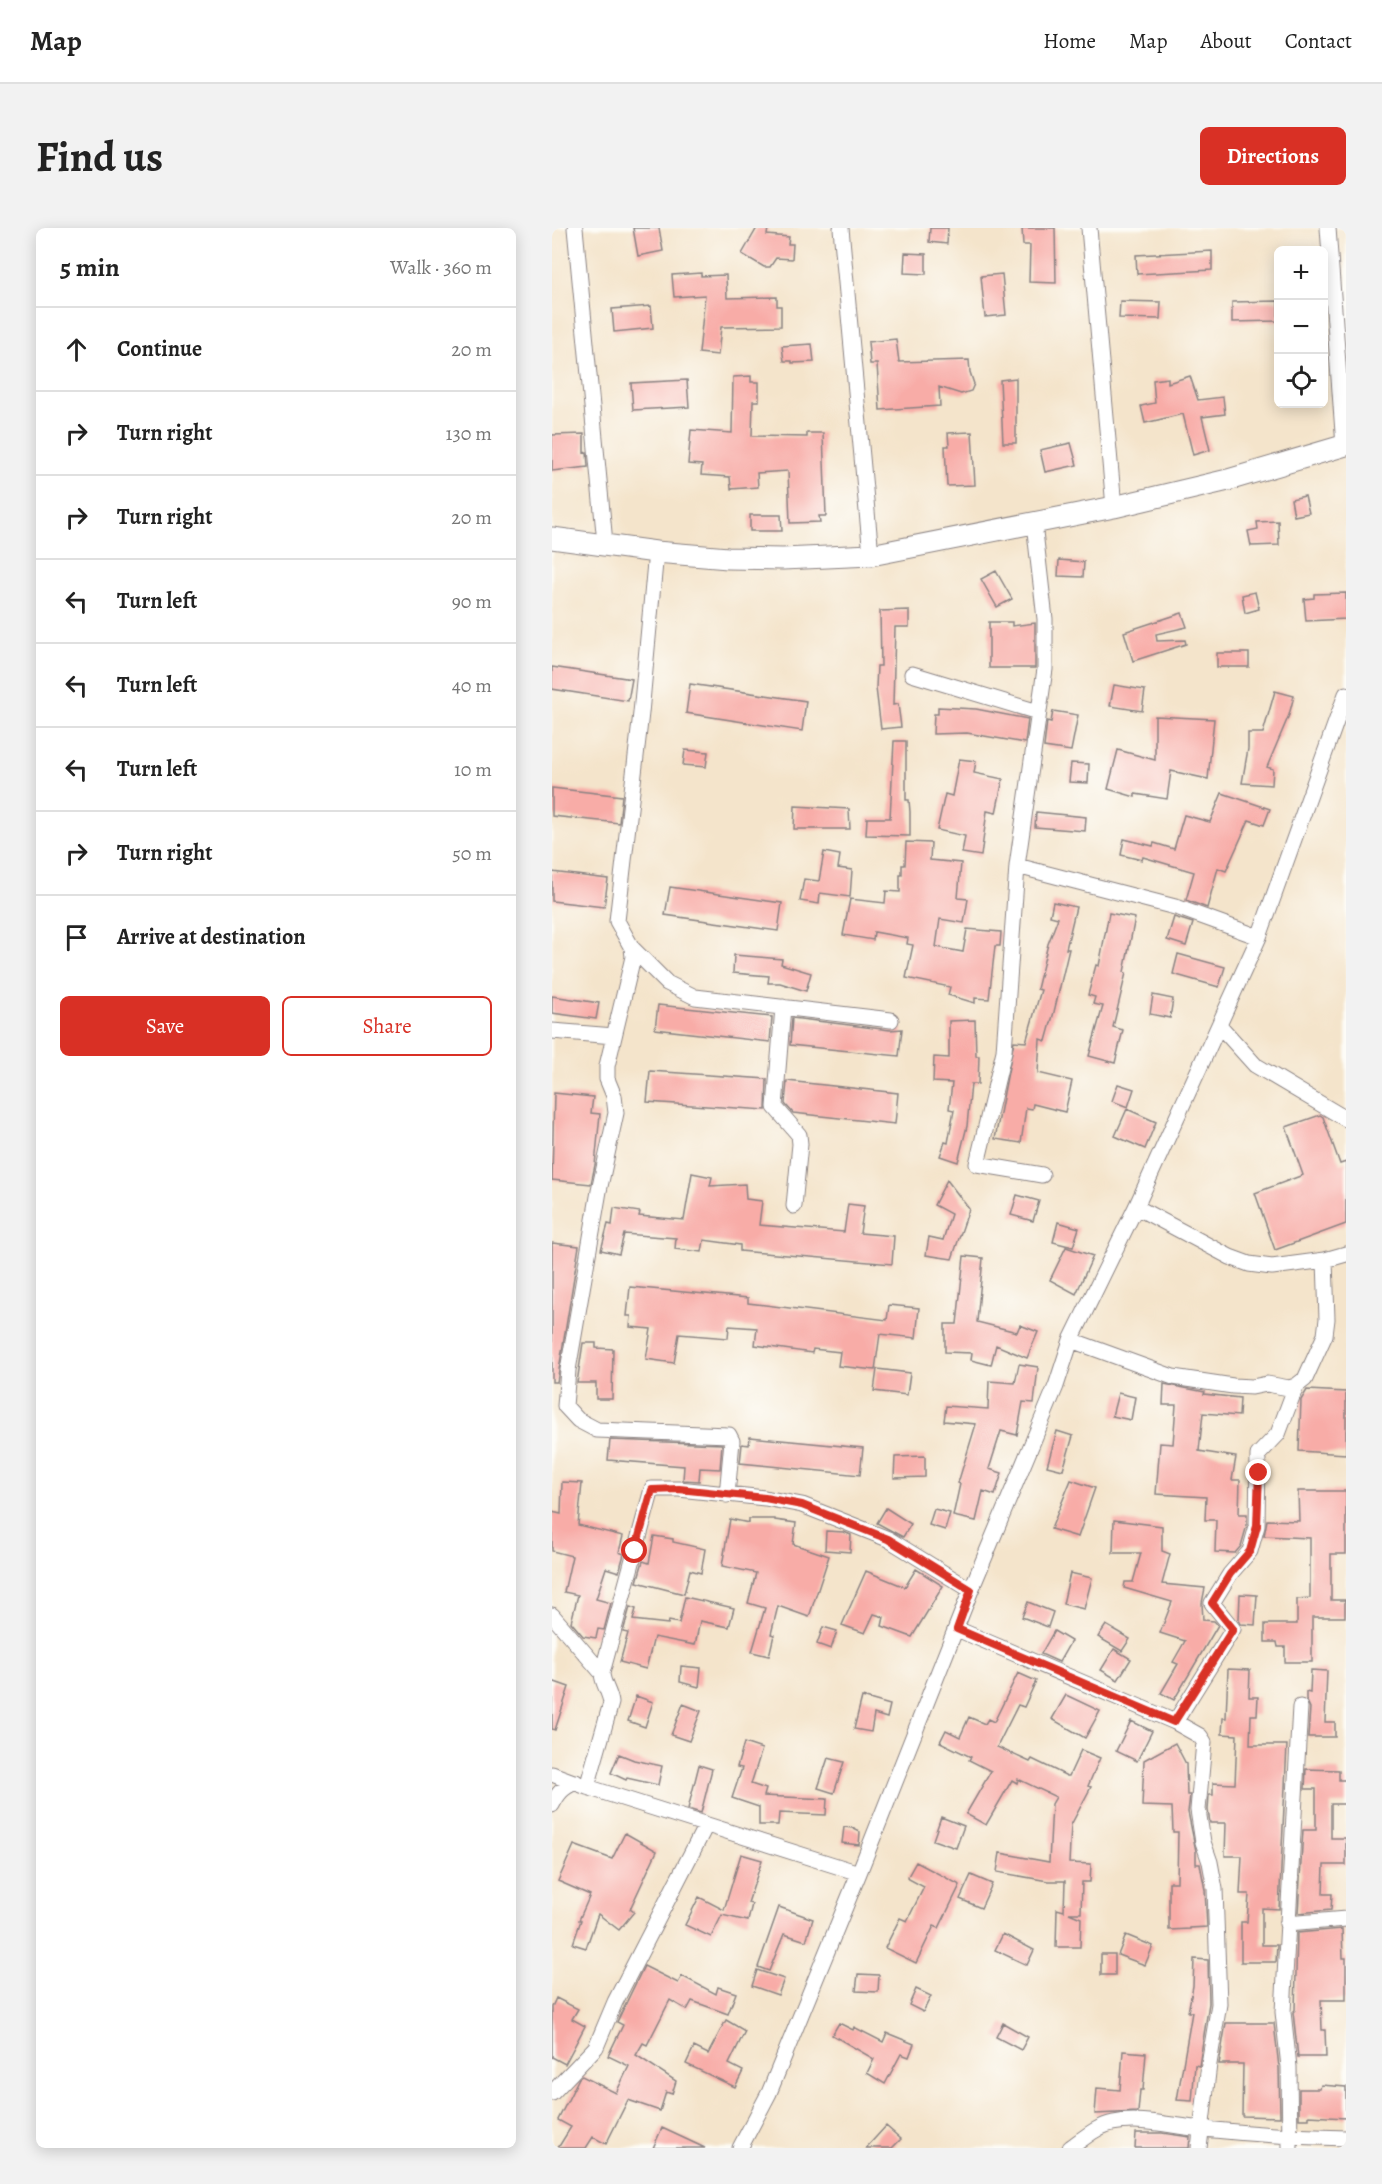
<!DOCTYPE html>
<meta charset="utf-8">
<style>
:root{--surface:#fff;--page:#f2f2f2;--text:#222;--muted:#767676;--line:#e0e0e0;--accent:#d93025}
body{margin:0;font-family:Alegreya,serif;background:var(--page);color:var(--text)}
.controls{position:absolute;right:18px;top:18px;display:grid;overflow:hidden;border-radius:9px;box-shadow:0 3px 15px #0003}
.controls button{width:54px;height:54px;display:grid;place-items:center;padding:0;border:0;border-bottom:2px solid var(--line);background:var(--surface);color:var(--text);font:30px sans-serif}
.stop{position:absolute;width:18px;height:18px;margin:-14px;border:4px solid #d93025;border-radius:50%;background:#fff}
.stop.end{background:#d93025;border-color:#fff;box-shadow:0 2px 6px #0008}
.list{margin:0;padding:0;list-style:none}
h2{display:flex;justify-content:space-between;align-items:center;height:78px;margin:0;padding:0 24px;font-size:26px}
h2 small{font-size:20px;font-weight:400;color:var(--muted)}
.list li{display:grid;grid-template-columns:39px 1fr auto;gap:18px;align-items:center;box-sizing:border-box;height:84px;padding:0 24px;border-top:2px solid var(--line)}
.list b{display:block;font-size:22px;white-space:nowrap}
.list em{font-size:20px;font-style:normal;color:var(--muted)}
.actions{display:flex;gap:12px;padding:18px 24px}
.actions a{flex:1;padding:14px 0;border:2px solid var(--accent);border-radius:9px;text-align:center;font-size:21px;color:var(--accent)}
.actions .main{background:var(--accent);color:#fff}
.icon{flex:none;width:33px;height:33px;fill:none;stroke:currentColor;stroke-width:2;stroke-linecap:round;stroke-linejoin:round}
.map{position:relative;flex:none;width:794px;height:1920px;overflow:hidden;border-radius:9px}
header{display:flex;align-items:center;gap:36px;box-sizing:border-box;height:84px;padding:0 30px;background:var(--surface);border-bottom:2px solid var(--line)}
header strong{font-size:28px}
nav{display:flex;gap:33px;margin-inline-start:auto;font-size:21px}
.intro{display:flex;align-items:center;justify-content:space-between;box-sizing:border-box;height:144px;padding:0 36px}
h1{margin:0;font-size:42px}
.button{padding:15px 27px;border-radius:9px;background:var(--accent);color:#fff;font-size:21px;font-weight:700}
main{display:flex;gap:36px;padding:0 36px}
aside{flex:1;background:var(--surface);border-radius:9px;box-shadow:0 3px 15px #0003}
.map>svg:first-child{display:block}
</style>
<header>
<strong>Map</strong>
<nav><a>Home</a><a>Map</a><a>About</a><a>Contact</a></nav>
</header>
<div class="intro"><h1>Find us</h1><a class="button">Directions</a></div>
<main>
<aside>
<h2>5 min<small>Walk · 360 m</small></h2>
<ul class="list">
<li><svg class="icon" aria-label="ahead" viewBox="0 0 24 24"><path d="M12 20V5M6 11l6-6 6 6"/></svg><div><b>Continue</b></div><em>20 m</em></li>
<li><svg class="icon" aria-label="right" viewBox="0 0 24 24"><path d="M7 20v-9h11M14 6l5 5-5 5"/></svg><div><b>Turn right</b></div><em>130 m</em></li>
<li><svg class="icon" aria-label="right" viewBox="0 0 24 24"><path d="M7 20v-9h11M14 6l5 5-5 5"/></svg><div><b>Turn right</b></div><em>20 m</em></li>
<li><svg class="icon" aria-label="left" viewBox="0 0 24 24"><path d="M17 20v-9H6M10 6l-5 5 5 5"/></svg><div><b>Turn left</b></div><em>90 m</em></li>
<li><svg class="icon" aria-label="left" viewBox="0 0 24 24"><path d="M17 20v-9H6M10 6l-5 5 5 5"/></svg><div><b>Turn left</b></div><em>40 m</em></li>
<li><svg class="icon" aria-label="left" viewBox="0 0 24 24"><path d="M17 20v-9H6M10 6l-5 5 5 5"/></svg><div><b>Turn left</b></div><em>10 m</em></li>
<li><svg class="icon" aria-label="right" viewBox="0 0 24 24"><path d="M7 20v-9h11M14 6l5 5-5 5"/></svg><div><b>Turn right</b></div><em>50 m</em></li>
<li><svg class="icon" aria-label="arrive" viewBox="0 0 24 24"><path d="M6 21V4h12l-3 4 3 4H6"/></svg><div><b>Arrive at destination</b></div></li>
</ul>
<div class="actions"><a class="main">Save</a><a>Share</a></div>
</aside>
<div class="map">
<svg width="794" height="1920" viewBox="0 0 794 1920">
<rect width="100%" height="100%" fill="#fdfcf7"/>
<filter id="ink" filterUnits="userSpaceOnUse"><feTurbulence type="fractalNoise" baseFrequency=".0167" numOctaves="2"/><feDisplacementMap in="SourceGraphic" scale="12" xChannelSelector="R" yChannelSelector="G"/><feConvolveMatrix kernelMatrix="1 2 1 2 8 2 1 2 1" color-interpolation-filters="sRGB"/></filter>
<filter id="wash" filterUnits="userSpaceOnUse"><feTurbulence type="fractalNoise" baseFrequency=".008" numOctaves="4" result="noise"/><feDisplacementMap in="SourceGraphic" scale="24" xChannelSelector="R" yChannelSelector="G"/><feGaussianBlur stdDeviation="1.35" result="paint"/><feColorMatrix in="noise" values="0 0 0 0 0 0 0 0 0 0 0 0 0 0 0 0 0 1.4 0 .05"/><feComposite in="paint" operator="in"/></filter>
<g filter="url(#wash)">
<rect width="100%" height="100%" fill="#f4e4cb"/>
<g id="blocks">
<!-- building -->
<path fill="#f8aca7" d="M81,0H107L111,23L86,28Z
M205,0H216L215,7L237,9L236,16H241L240,31L224,30L218,39H212L190,26Z
M378,0H396L395,16L377,14Z
M470,0H503L504,55L477,54L478,17H471Z
M660,23V42L585,46L584,27Z
M353,25L374,26V46L352,45Z
M149,45V48L174,47L175,70L225,69V78H229V98L169,99L166,127L147,125L153,67L122,69L120,47Z
M450,46L454,87L433,89L429,48Z
M568,73L609,74L608,91L567,90Z
M726,73V92L725,93L680,94V74Z
M99,78L101,100L62,104L60,81Z
M344,111L347,134L417,132L418,144L422,156L419,163L409,166L387,159L388,178L328,182L325,136H318L316,114Z
M260,116L262,134L240,135V133H232L230,118Z
M199,148V154H207V173H201L200,208L255,209V205H271L274,288H267L268,294L238,295L236,243L205,245L206,259L179,261L178,249L149,247L150,237L136,236L139,202L180,205L181,149Z
M638,148L646,172L671,169L673,186L650,189L658,222L641,227L631,186L593,195L589,178L603,175L601,152L616,150V155Z
M464,150V215H451L448,152Z
M135,152L137,179L81,182L79,155Z
M420,204L423,257L395,258L393,218H397L396,205Z
M32,206V225L35,224L36,239L0,243V207Z
M519,215L525,237L493,244L488,222Z
M753,268L757,285L742,288L739,271Z
M198,287H229L230,303H198Z
M726,293L727,317L699,318L696,303L706,301L705,294Z
M507,332L532,334L531,349L506,348Z
M444,343L460,371L445,379L429,351Z
M703,364L707,381L693,385L690,367Z
M794,365V391L754,393L752,371L762,370V366Z
M357,382V399H343L341,477L346,476L349,499L329,501L324,460L325,438H329L328,383Z
M630,385L635,399L604,406L605,413L633,412L634,416L581,433L572,404Z
M437,394H460V398L483,395V440H437Z
M665,425H697V439H665Z
M0,439L80,451L76,473L0,461Z
M138,456L254,473L250,503L134,485Z
M562,457L593,462L590,483L558,478Z
M723,463L742,468L737,487L715,539L721,541L720,557L690,555L696,521V505H711Z
M386,479L424,481L476,491L473,515L415,505L381,506L382,486H386Z
M501,483L526,487L519,523L492,519L495,493L499,494Z
M603,488L662,491L656,551L619,543L615,571L583,566V569L556,561L566,522L603,532Z
M342,513H354V572H357L358,584V608L314,607L315,590H338Z
M133,522L156,524L154,539L131,537Z
M407,531L424,533L422,545L451,551L444,585L435,583L429,628L410,625L413,608L385,602L393,566L400,568Z
M519,535L537,536L536,555L517,554Z
M0,560L70,568L67,595L0,588Z
M670,565L718,581L712,597L697,592L674,643L666,640L655,680L634,672L642,644L591,629L590,632L569,627L572,611L601,618L602,615L622,621L632,587L658,594Z
M243,578L297,581L298,601H242Z
M484,584L534,589L533,603L483,599Z
M354,614L379,615L378,632L409,635L406,670L416,671L412,695L388,691L384,719L411,724L415,701L449,704L448,718H443L437,771L423,770V775L396,767L398,759L354,750L361,717L355,716L356,710L322,704L321,712L291,707L298,671L333,675L334,663L348,664V647H350V637H353Z
M272,624L288,627L286,640L300,642L298,669L268,665L267,676L248,673L252,651L267,653Z
M0,644L56,651L52,679L0,673Z
M118,659L230,675L226,703L113,687Z
M501,674L524,679L514,721H517L502,784L494,813L488,811L486,845L520,853L513,884L481,876L480,881L474,880L469,915L443,911L462,813L474,814L489,762L485,761L496,716L506,690L498,688Z
M557,685L583,690L572,744L574,745L561,799L571,802L563,835L537,828L551,778L541,776L543,769L536,767L544,737L547,738Z
M622,689L641,695L634,718L615,712Z
M626,726L673,739L667,759L621,746Z
M182,727L230,731L229,736L259,745L254,763L228,755H216L217,748L181,745Z
M601,767L621,771L618,790L598,786Z
M0,768L47,775L44,791L0,785Z
M106,777L220,789L218,814L103,801Z
M240,790L338,802L350,801L347,828L238,817Z
M423,792L424,828H427L426,856H419L415,898L406,934L388,928L393,914L396,915L402,882L397,881L400,855L381,854L382,829L397,830V793Z
M98,843L215,851L214,882L95,874Z
M235,853L346,865L343,896L241,885L233,876Z
M566,856L582,861L576,879L560,873Z
M2,865L41,869L39,885L48,886L43,937L39,956L0,952Z
M575,881L604,894L593,921L563,908Z
M768,887L771,889L788,936L794,934V996L723,1022L703,965L751,947L734,899Z
M140,945L160,949L158,958L193,956L194,971L210,973L207,997L292,1004L296,976L312,978L308,1005L342,1008L340,1036L188,1023V1017L152,1012L150,1024L123,1021L124,1010L72,1006L67,1026L49,1022L56,996L60,997L62,980L88,984L87,988L132,992Z
M395,952L417,981L400,1031L374,1027L377,1009L391,1012L399,986L382,977Z
M465,967L487,973L481,993L459,987Z
M506,994L527,1000L521,1019L501,1014Z
M0,1015L27,1018L5,1154H0Z
M514,1019L541,1028L524,1066L498,1052Z
M412,1028L431,1030L425,1094L465,1104L468,1097L486,1104L475,1130L444,1117L439,1137L419,1132L420,1125L393,1124V1096H405Z
M78,1059L196,1070V1075L335,1092L337,1077L367,1080L364,1110L328,1106L323,1142L286,1138L288,1124L261,1121L260,1125L203,1117L205,1100L177,1098L176,1110L127,1106L122,1135L94,1131L99,1101L78,1099L79,1088H75Z
M31,1115H44V1120L61,1121L60,1171H44V1155H25Z
M467,1136L486,1139L482,1175L471,1174L465,1207L449,1203L437,1241L450,1245L443,1267L431,1263L424,1293L401,1288L408,1256L406,1255L424,1196L392,1193L394,1178L436,1181L437,1153L463,1155Z
M325,1141L358,1145L355,1167L322,1163Z
M612,1156L653,1164L652,1166L688,1170L687,1188L651,1185L647,1223L684,1229L680,1252H688L687,1286H695V1297L689,1318L683,1325L663,1324L664,1292H653L654,1269L604,1266L608,1215L621,1216L624,1177H611Z
M755,1162L794,1164V1226L747,1223L749,1172Z
M566,1165L583,1169L579,1192L560,1188Z
M505,1203L521,1208L511,1242L495,1238Z
M198,1209L311,1220L308,1247L188,1235L190,1216L197,1217Z
M58,1212L170,1216L168,1241L148,1240L147,1253L131,1252L132,1238L56,1232Z
M373,1228V1249L342,1250L343,1229Z
M519,1252L543,1260L526,1309L499,1301Z
M10,1254L30,1255L26,1297L71,1308L67,1324L72,1326L67,1344L54,1340L44,1371L59,1375L52,1402L46,1401L44,1410L31,1408L19,1394L26,1367L12,1364L20,1328L0,1323V1284L9,1286Z
M746,1263H794V1326H779V1372H793V1389H760V1434H733V1419H726L725,1414H713V1396H745V1371L758,1370V1310L712,1308L715,1292L747,1293Z
M334,1280L359,1296L351,1309L325,1295Z
M382,1281L398,1285L393,1302L377,1297Z
M178,1291L197,1295V1291H223V1292L244,1295L241,1316L277,1328L257,1389L226,1378L219,1406L222,1407L217,1428L200,1424L213,1380L196,1375L204,1345L170,1338Z
M562,1292L610,1298V1323L618,1326L610,1356L653,1360L650,1375L651,1392L662,1393L666,1397L622,1472L609,1465L626,1436L621,1434L633,1413L608,1405L620,1374L572,1360L573,1354H581L589,1325H561Z
M274,1303L292,1304L299,1307L298,1324L273,1322Z
M102,1308L121,1311V1314L153,1321L149,1345L138,1342L132,1366L85,1354L91,1333L97,1335Z
M364,1341L391,1358L360,1409L330,1398L332,1389L322,1386L313,1405L290,1397L314,1343L353,1359Z
M518,1345L540,1350L532,1381L511,1376Z
M688,1366L705,1367L703,1397L689,1396L687,1392Z
M133,1369L182,1380L177,1399L148,1393L143,1417L102,1409L94,1441L68,1434L76,1405L71,1404L78,1379L84,1381L81,1392L116,1396L117,1393L127,1395Z
M476,1374L501,1384L496,1399L470,1389Z
M554,1397L578,1411L570,1423L546,1409Z
M271,1399L285,1403L279,1421L265,1416Z
M502,1403L519,1413L507,1434L489,1426Z
M562,1421L579,1431L566,1452L549,1442Z
M129,1438L149,1440L147,1459L128,1454Z
M676,1441L698,1442L697,1469H706L705,1487H699L698,1517H735L727,1681L710,1680V1717H725L724,1734H689V1694H695L697,1666H688L690,1628H673L674,1595H658L656,1582L657,1567H661V1555L683,1556L685,1507L670,1506L671,1490H674Z
M759,1442L775,1443L773,1494H783V1509H756L758,1480L754,1471V1464L758,1465Z
M466,1445L484,1453L472,1479L466,1477L445,1519L478,1534L480,1531L515,1548H517L529,1522L548,1530L536,1558L539,1559L519,1597L517,1635L539,1636L538,1654H530L529,1685H517L529,1690L528,1719H504L505,1681L512,1683L513,1653H496L445,1644L448,1625L497,1634L500,1576L504,1569L466,1551L465,1555L460,1552L434,1597L414,1586L439,1543L417,1532L419,1529L388,1514L394,1502L408,1509L417,1489L433,1496L436,1491L442,1494Z
M0,1453L17,1459L3,1502L0,1501Z
M514,1467L548,1483L533,1510L500,1491Z
M84,1468L101,1474L93,1499L76,1493Z
M310,1469L338,1477L335,1490L322,1486L319,1504L302,1501Z
M131,1476L149,1483L137,1513L119,1507Z
M579,1493L600,1503L585,1533L564,1523Z
M192,1515L210,1521L199,1556L214,1561L212,1568L275,1571L274,1587L227,1585L226,1597H207V1579L180,1570L190,1540L185,1539Z
M623,1515L634,1536L635,1567H638L636,1584L644,1623V1636H648L653,1662L655,1699L638,1700V1701L617,1702V1654H625L626,1604H621L620,1579L590,1578L592,1532Z
M67,1526L82,1532L110,1538L106,1557L75,1550L74,1552L59,1545Z
M276,1530L292,1534L282,1565L266,1560Z
M147,1537L160,1541L149,1585L136,1581Z
M754,1541L787,1542V1552H794V1576H779V1610H794V1637H772L771,1666H780L779,1682L746,1685L751,1602H764V1561H753Z
M389,1589L412,1598L404,1620L381,1612Z
M292,1599L300,1600L308,1604L307,1617L290,1615Z
M73,1605L105,1623L78,1681L82,1684L67,1702L46,1686L34,1720L21,1716L29,1692H27L38,1667L6,1653L22,1617L60,1631Z
M189,1626L210,1632L196,1675L200,1676L196,1693L170,1687L159,1709L133,1697L147,1669L172,1682Z
M364,1634L408,1657L387,1700L382,1698L364,1735L333,1720L348,1690L355,1693L372,1659L355,1650Z
M419,1647L440,1656L429,1680L408,1671Z
M227,1679L261,1691L254,1713L232,1706L217,1743L206,1739Z
M790,1701L791,1730H794V1772H769L770,1802H773L774,1829H746L741,1784L743,1782L745,1705Z
M451,1706L482,1722L475,1737L443,1722Z
M574,1707L601,1718L593,1737L566,1727Z
M549,1726H563V1747H549Z
M642,1731L656,1732L657,1775L647,1838L643,1837L640,1873L625,1872L640,1784H636L641,1758Z
M92,1738L126,1755L130,1748L164,1766L166,1759L184,1765L176,1786L140,1773L135,1782L118,1772L95,1817L91,1815L84,1827L124,1853L120,1866L114,1864L108,1883L76,1872L54,1916L41,1909L34,1920H6L19,1899L6,1892L27,1850L30,1848L64,1865L77,1838L56,1828L71,1797L65,1794Z
M205,1742L232,1751L226,1767L200,1758Z
M306,1746L327,1747L326,1764L304,1763Z
M364,1761L379,1768L371,1784L357,1777Z
M4,1770L26,1781L20,1791L33,1798L13,1836L0,1829V1779Z
M174,1792L193,1803L177,1836L191,1843L183,1859L134,1836L142,1819L156,1826Z
M287,1795L301,1802L302,1799L331,1814L335,1805L362,1816L357,1829L349,1826L333,1856L315,1845L322,1831L280,1807Z
M451,1795L476,1809L469,1822L444,1809Z
M674,1795H722L727,1840L728,1889L690,1888L691,1836H667Z
M571,1823L594,1825L591,1862H588L586,1884L543,1886L545,1860L568,1862Z
M769,1857L794,1859V1890L757,1888V1891H747V1861H768Z
M334,1898L349,1911L340,1920H314Z
M110,1900L153,1920H101Z
M584,1905H610L638,1909L637,1920H583Z"/>
</g>
</g>
<g filter="url(#ink)">
<use href="#blocks" fill-opacity="0" stroke="#8b8383" stroke-width="1.5"/>
<g fill="none" stroke-linecap="round" stroke-linejoin="round">
<!-- street casing -->
<g stroke="#8b8383" stroke-width="17">
<path id="street" d="M23,0L53,315
M289,0L319,327
M537,0L562,279
M776,0L792,218
M482,295L493,391V441L465,638L452,823L425,936L490,947
M104,324L89,485L65,693L80,720L81,729L55,838V851L62,868L64,885L47,963L16,1142L13,1178L26,1192L45,1202L177,1207L180,1213L175,1267
M360,446L486,484
M465,638L627,680L707,709
M80,720L115,755L143,769L339,792
M231,779L223,879L247,907L248,916L242,978
M667,797L703,837L794,891
M0,803L62,808
M584,979L678,1029L697,1036L720,1039L773,1032L794,1026
M519,1112L621,1149L681,1158L700,1159L715,1156L737,1160L744,1158L753,1151L773,1107L775,1091L773,1032
M0,1387L50,1445
M405,1401L623,1494L648,1508L652,1514L646,1582L651,1614L658,1634L663,1661L667,1776L657,1836L647,1920
M623,1494L681,1401L660,1375L678,1346L698,1323L705,1298L706,1227L726,1206L744,1158
M0,1546L35,1559L307,1645
M35,1559L59,1475C58,1464 50,1455 50,1445L100,1261H127L213,1270L250,1277L336,1311L419,1362
M0,1577C6,1565 11,1559 24,1554
M735,1696L794,1691
M0,1865L44,1819L63,1774L154,1597
M188,1920L217,1865L307,1645L419,1362L504,1158L519,1112L584,979L707,709L794,466
M518,1920C531,1911 545,1898 561,1895C591,1889 622,1899 652,1901C700,1906 747,1909 794,1910
M738,1920L737,1839L731,1784L748,1479"/>
</g>
<!-- secondary casing -->
<g stroke="#8b8383" stroke-width="23">
<path id="secondary" d="M0,310L104,324L176,330L231,331L319,327L562,279L676,252L794,217"/>
</g>
<!-- street -->
<use href="#street" stroke="#fff" stroke-width="15"/>
<!-- secondary -->
<use href="#secondary" stroke="#fff" stroke-width="21"/>
</g>
</g>
<g fill="none" stroke-linecap="round" stroke-linejoin="round" filter="url(#ink)">
<!-- route -->
<path stroke="#d93025" stroke-width="8" d="M83,1323L100,1262L127,1261L213,1270L250,1277L336,1311L419,1362L405,1401L622,1494L681,1401L660,1375L678,1346L698,1323L705,1298L707,1245"/>
</g>
</svg>
<div class="controls">
<button>+</button>
<button>−</button>
<button><svg class="icon" aria-label="locate" viewBox="0 0 24 24"><circle cx="12" cy="12" r="6"/><path d="M12 2v4M12 18v4M2 12h4M18 12h4"/></svg></button>
</div>
<div class="stop" style="left:83px;top:1323px"></div>
<div class="stop end" style="left:707px;top:1245px"></div>
</div>
</main>
